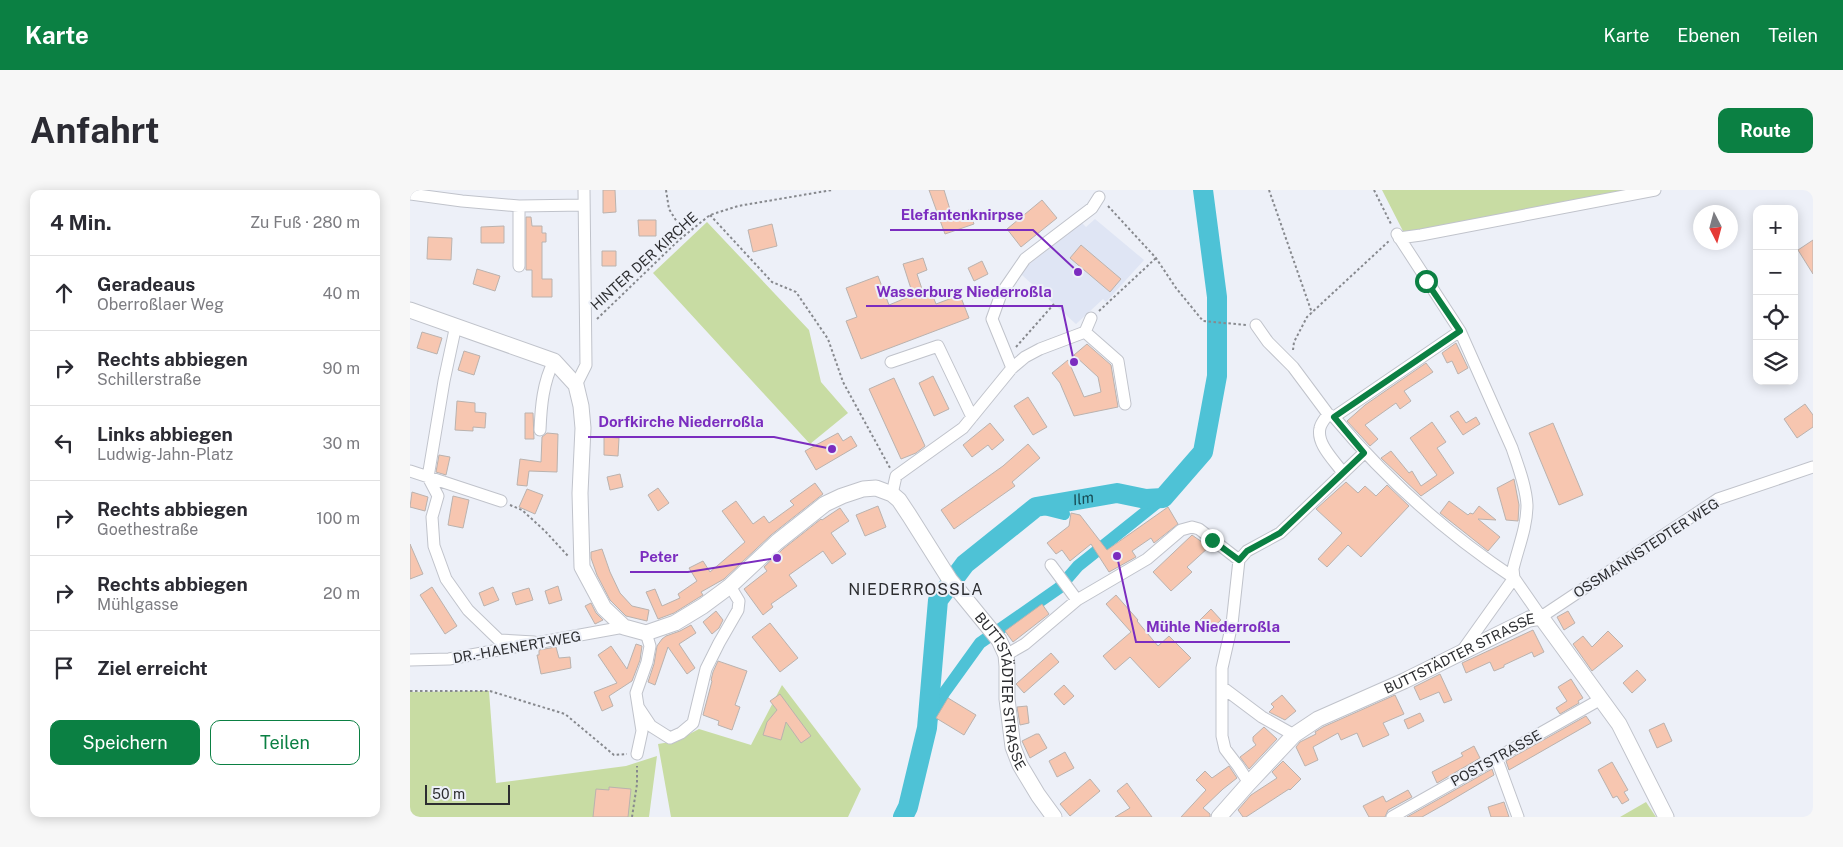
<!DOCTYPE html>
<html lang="de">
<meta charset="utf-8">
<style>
:root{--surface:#fff;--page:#f7f7f7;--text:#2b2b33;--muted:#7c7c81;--line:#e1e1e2;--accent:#0b8043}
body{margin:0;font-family:"Public Sans",sans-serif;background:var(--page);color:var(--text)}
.controls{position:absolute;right:15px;top:15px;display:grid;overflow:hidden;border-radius:10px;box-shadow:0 2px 12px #0003}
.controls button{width:45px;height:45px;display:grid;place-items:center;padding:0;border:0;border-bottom:1px solid var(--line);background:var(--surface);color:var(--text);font:25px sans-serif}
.compass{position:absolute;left:1283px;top:15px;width:45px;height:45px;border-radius:50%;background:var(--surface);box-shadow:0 2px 12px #0003;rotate:174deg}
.scale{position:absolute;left:15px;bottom:12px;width:85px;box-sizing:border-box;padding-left:5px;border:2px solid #2d2e31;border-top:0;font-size:14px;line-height:18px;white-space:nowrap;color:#2d2e31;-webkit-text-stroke:4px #edf0f8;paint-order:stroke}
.stop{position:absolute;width:15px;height:15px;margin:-11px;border:4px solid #0b8043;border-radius:50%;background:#fff}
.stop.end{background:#0b8043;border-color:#fff;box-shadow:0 1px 5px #0008}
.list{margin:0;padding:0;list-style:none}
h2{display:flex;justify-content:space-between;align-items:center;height:65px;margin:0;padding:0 20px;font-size:21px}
h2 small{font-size:16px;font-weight:400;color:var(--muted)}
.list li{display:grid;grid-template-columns:32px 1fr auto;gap:15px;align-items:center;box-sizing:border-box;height:75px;padding:0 20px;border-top:1px solid var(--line)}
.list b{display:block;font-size:19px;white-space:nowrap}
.list p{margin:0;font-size:16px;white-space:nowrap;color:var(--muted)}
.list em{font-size:16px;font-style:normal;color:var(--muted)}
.actions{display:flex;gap:10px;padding:15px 20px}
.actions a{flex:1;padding:11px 0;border:1px solid var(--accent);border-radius:10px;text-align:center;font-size:18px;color:var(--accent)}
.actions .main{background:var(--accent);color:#fff}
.icon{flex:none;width:28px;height:28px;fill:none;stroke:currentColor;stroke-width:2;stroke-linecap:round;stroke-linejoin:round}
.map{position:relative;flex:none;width:1403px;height:627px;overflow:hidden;border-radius:10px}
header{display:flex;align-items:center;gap:30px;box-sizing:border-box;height:70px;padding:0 25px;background:var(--accent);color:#fff}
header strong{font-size:24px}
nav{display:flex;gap:28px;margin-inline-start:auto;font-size:18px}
.intro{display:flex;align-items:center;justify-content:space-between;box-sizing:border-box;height:120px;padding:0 30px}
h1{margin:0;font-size:35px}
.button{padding:12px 22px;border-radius:10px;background:var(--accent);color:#fff;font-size:18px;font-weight:700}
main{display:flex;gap:30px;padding:0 30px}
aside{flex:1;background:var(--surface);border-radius:10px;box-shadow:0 2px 12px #0003}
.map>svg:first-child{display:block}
</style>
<header>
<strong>Karte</strong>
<nav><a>Karte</a><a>Ebenen</a><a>Teilen</a></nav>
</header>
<div class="intro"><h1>Anfahrt</h1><a class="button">Route</a></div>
<main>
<aside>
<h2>4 Min.<small>Zu Fuß · 280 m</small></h2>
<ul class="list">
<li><svg class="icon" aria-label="ahead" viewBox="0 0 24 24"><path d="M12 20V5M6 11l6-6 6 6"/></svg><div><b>Geradeaus</b><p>Oberroßlaer Weg</p></div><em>40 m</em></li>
<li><svg class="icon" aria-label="right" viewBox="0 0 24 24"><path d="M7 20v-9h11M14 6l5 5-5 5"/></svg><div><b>Rechts abbiegen</b><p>Schillerstraße</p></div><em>90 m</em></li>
<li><svg class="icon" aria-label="left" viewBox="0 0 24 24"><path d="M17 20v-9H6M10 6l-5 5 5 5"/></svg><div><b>Links abbiegen</b><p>Ludwig-Jahn-Platz</p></div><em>30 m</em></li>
<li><svg class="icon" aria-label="right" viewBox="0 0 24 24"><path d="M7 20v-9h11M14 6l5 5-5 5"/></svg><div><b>Rechts abbiegen</b><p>Goethestraße</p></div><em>100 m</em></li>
<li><svg class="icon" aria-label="right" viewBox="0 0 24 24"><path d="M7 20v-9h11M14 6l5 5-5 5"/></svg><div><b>Rechts abbiegen</b><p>Mühlgasse</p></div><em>20 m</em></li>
<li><svg class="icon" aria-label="arrive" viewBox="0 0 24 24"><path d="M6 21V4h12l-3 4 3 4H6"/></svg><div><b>Ziel erreicht</b></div></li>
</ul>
<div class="actions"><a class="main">Speichern</a><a>Teilen</a></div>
</aside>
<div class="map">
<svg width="1403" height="627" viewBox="0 0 1403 627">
<rect width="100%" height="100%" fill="#edf0f8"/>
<!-- built -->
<path fill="#dfe5f4" d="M685,29L734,70L696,112L693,109L666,134L612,85L613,79L672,33L676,37Z"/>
<!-- green -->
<path fill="#c8dca3" d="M972,0H1225L994,43Z
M297,32L399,140L411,192L438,223L400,254L243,83Z
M372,495L451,599L438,627H261L248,554L266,551L289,539L341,555Z
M79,501L86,593L216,576L247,566L239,627H0V502Z
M1236,612L1246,627H1210Z"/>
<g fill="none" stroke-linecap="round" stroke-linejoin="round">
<!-- canal -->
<path stroke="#4ec2d6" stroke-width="12" d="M626,317L654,324
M517,538L534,503L570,453L649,398L668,376L753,308"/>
<!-- river -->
<path stroke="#4ec2d6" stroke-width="20" id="s1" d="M493,627L498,617L517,538L528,410L555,374L626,317L707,303L736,309L753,308L793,262L807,186V107L793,0"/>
</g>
<!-- building -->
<path fill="#f7c6b0" stroke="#bab2ae" d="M193,0H205L206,22L193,23Z
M519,0H534L542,26L559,20L564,34L535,44Z
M632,10L647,28L611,57L597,39Z
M116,27H121L122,36H132V43H136V52H132V89H142V107H122V80H116Z
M228,30H246V46H229Z
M362,34L367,56L343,62L338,40Z
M94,36V53H71V37Z
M18,47L42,48L41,70L17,69Z
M1403,50V84L1388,60Z
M671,55L711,89L700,102L660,68Z
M192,61H206V76H192Z
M513,68L517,80L507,84L513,102L520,99L526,114L550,105L559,128L451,169L436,131L447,127L436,98L468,86L479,115L503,105L493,74Z
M572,71L578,84L564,91L558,78Z
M67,79L90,86L85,101L63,94Z
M12,142L32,148L27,164L7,158Z
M1046,153L1058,178L1048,184L1042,171L1037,173L1032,163Z
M677,154L701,175L708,217L664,226L650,193L642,183L658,170L674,207L691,202L688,187L664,165Z
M54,161L70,166L64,185L48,180Z
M1016,173L1023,182L994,201L1001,211L990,219L986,213L955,235L968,249L960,256L937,231L955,215Z
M523,186L539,219L524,226L509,193Z
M484,188L515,256L506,263L491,269L459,199Z
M618,207L637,237L623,245L604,216Z
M47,211L65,213V222L76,223L75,238L63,237V241L45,240Z
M1395,214L1403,225V237L1387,248L1374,229Z
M1048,221L1056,233L1066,227L1070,234L1053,245L1040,226Z
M115,223H123L124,249H115Z
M1022,232L1036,252L1027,258L1044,283L1011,306L971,268L981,261L999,283L1002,281L1011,296L1027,285L1000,248Z
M580,233L594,250L582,260L578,255L562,267L553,255Z
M1143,233L1173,305L1149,315L1119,243Z
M137,243L148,244L147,282L119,281L117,296L107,295L110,269L131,272L132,247Z
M428,243L433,251L441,246L447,256L406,280L395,261Z
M194,247L209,248L208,266L194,265Z
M618,254L630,268L602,292L605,296L544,339L531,320L593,276Z
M29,265L40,267L36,285L26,282Z
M210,284L213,297L200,300L197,287Z
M1104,289L1109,315L1108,331L1096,330L1087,298Z
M936,292L948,303L955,296L966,306L977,295L999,316L951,367L938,355L917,377L908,369L932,343L906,319Z
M405,293L413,304L361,345L314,389L291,402L293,405L288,408L264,423L248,429L236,402L245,399L252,416L270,408L268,404L287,391L279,378L293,371L300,382L335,352L312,321L326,311L343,334L354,326L359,333L384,315L380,311Z
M248,298L259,313L248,321L238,305Z
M117,299L133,305L125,324L109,317Z
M2,302L18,307L15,321L0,317Z
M43,306L59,310L53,338L38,335Z
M1039,311L1058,325L1060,323L1063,324L1069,316L1086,330L1068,329L1090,347L1078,361L1030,323Z
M468,316L476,337L455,346L446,325Z
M758,317L768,334L744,353L741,348L722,361L726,367L699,382L681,354L660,371L652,360L646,364L637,353L659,336L661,323L670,325L697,360Z
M430,318L439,331L421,343L436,364L422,374L413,361L379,385L387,396L361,414L363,417L353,425L334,399L357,381L354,377L373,359L411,329L412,330Z
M782,345L799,357L777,377L782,382L761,401L743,382Z
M0,354L13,384L0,389Z
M192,359L200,382L210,403L222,416L239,420L237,431L216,426L200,410L187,385L181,368V362Z
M148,396L152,410L139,414L135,401Z
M22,397L47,436L35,444L10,405Z
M83,397L89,410L74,416L69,403Z
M119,398L123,410L106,415L102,403Z
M706,405L728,430L727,431L748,456L759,446L781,468L749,498L720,467L705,480L693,466L721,442L696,414Z
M181,413L186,423L193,430L185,434L175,416Z
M632,414L639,424L603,452L595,441Z
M801,419L811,430L800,440L790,430Z
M306,421L313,430L309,438L302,444L293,432Z
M1158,421L1165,433L1154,440L1147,427Z
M360,433L388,468L370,482L342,447Z
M281,435L286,443L269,454L285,478L277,484L258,457L245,495L238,492L244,474L247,456L252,449L256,446L270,441Z
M1123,440L1134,462L1124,467L1122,462L1094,475V477L1084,481L1080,472L1056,483L1052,473Z
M1198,441L1213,456L1182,481L1163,454L1173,446L1182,457Z
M226,454L232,456L230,470L222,491L199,506L203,516L192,521L184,502L207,493L188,465L201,456L217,479Z
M146,457L149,468L160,467L161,478L131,484L127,465H129V460Z
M641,463L649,472L614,503L606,494Z
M308,471L337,481L325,515L330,517L322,540L308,535L309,531L293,525L302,491L301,490L303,482Z
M1227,480L1236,490L1222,503L1213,493Z
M1030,484L1042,510L1034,513L1029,502L1010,510L1004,497Z
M1161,489L1173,508L1168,511L1169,513L1150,524L1146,518L1157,511L1148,497Z
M654,495L664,506L654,515L644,504Z
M370,504L401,546L391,553L376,532L371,550L353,545L357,532L367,520L360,511Z
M872,505L886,521L875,530L859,522L864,517L861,514Z
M985,505L994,524L973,533L979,545L953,557L947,543L931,550L928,543L903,557L908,570L895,576L886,557L890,552L906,544L905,542L913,537Z
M538,508L566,525L554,545L526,528Z
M617,516L619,533L610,535L607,517Z
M1010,523L1014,531L998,539L994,530Z
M1176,526L1181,533L1099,580L1096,571Z
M1254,533L1262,551L1247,558L1239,540Z
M854,537L867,549L839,579L830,567L846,555L843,551V547Z
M626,544H629L637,558L620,568L612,551Z
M1064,556L1070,568L1027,593L1022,582L1053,566L1051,563Z
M655,562L664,578L647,587L639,571Z
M873,571L891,589L880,600L879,599L836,627H833L828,620L841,605L867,588L862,582Z
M1202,572L1218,600L1214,602L1219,610L1212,614L1207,606L1203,608L1188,580Z
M819,576L827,588L813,599L793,618L800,624V627H771L796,600L786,590L795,581L802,588Z
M1082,579L1084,585L1035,614L1012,627H997Z
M680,589L690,601L660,626L650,614Z
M717,593L742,627H705L720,618L707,601Z
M199,597L221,599L218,627H183L186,599L199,600Z
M998,600L1002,607L978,620L975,627H959L953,616L973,606L976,612Z
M1094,612L1099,627H1081L1078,617Z"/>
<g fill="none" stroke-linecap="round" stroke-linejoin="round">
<!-- minor casing -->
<g stroke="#c0c3cb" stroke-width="13">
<path id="minor" d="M0,4L52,11L109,16L174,15
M987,44L1050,141L1102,258C1108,276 1116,296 1117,315C1117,337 1108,358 1103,379L1104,388L1131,427L1308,309L1403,277
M989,48L1011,45L1245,0
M109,76V16
M46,135L34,191L18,287L28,306L22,327L24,356L36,389L58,420L89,450L124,452
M846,135L858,152L883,177L918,224L924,227C976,289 1036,343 1104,388L1052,461
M675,142L681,128
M481,172L528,156L562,227
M602,178L582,129L591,104L615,69L682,18L689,7
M166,195L176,175L174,0
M918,224C915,229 911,233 910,238C906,254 925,271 933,283
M924,227L1050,141
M130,240C131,216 133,192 144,171
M0,281L91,311
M482,304L486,286L553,238L602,178L615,167L630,159L675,142L708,171L715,214
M641,375L667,410
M596,465L615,454L667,410L737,369L771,340L782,337L789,339L829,370
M0,470L39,469L214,437
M812,497L852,527L884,545
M229,518L241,536L260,548L271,543L283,533L296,479L309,453L328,420L329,411L320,396
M227,564L232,541L226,503L237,472L240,456L236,443
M1086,567L1108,627
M839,593L828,576L815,559L812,546V478L822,434L829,370L837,361L870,343L954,263
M982,627L1191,509"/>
</g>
<!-- major casing -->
<g stroke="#c0c3cb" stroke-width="17">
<g id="major">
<path id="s2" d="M0,120L144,171L166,195L171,216L173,238L170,303L172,377L194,418L214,437L236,443L265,433L293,416L320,396L367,352L415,314L432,306L453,299L466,298L482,304L489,310L499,325L540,390L589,450L596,465L597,476V509L603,557L610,575L628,605L644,627"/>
<path id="s3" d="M809,627L839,593L884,545L908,529L994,491L1119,429L1131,427L1209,534L1256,627"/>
</g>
</g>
<!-- path -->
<path stroke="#87898e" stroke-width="2" stroke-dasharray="2.5 2.5" stroke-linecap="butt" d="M256,0L259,19L275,45
M859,0L902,123
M964,0L981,34
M698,16L746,68L766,98L793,131L836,135
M300,25L362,92L386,102L418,149L433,192L480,278
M689,121L746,68
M187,129L269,50L300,25L328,16L422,0
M606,157L644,114
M883,160L884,152L897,127L979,51
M100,315L112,320L135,341L158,366
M0,501H80L155,524L204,565L217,564
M222,627L227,594V576"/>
<!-- minor -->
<use href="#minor" stroke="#fff" stroke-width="11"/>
<!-- major -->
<use href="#major" stroke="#fff" stroke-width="15"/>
</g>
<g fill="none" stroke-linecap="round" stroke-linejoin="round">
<!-- route -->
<path stroke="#0b8043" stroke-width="6" d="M802,350L829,370L837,361L870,343L954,263L924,227L1050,141L1016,91"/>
</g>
<g text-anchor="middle" stroke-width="4" stroke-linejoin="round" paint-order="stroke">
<!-- street labels -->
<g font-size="14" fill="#2d2e31" stroke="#edf0f8">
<text transform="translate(234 71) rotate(-42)" y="5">HINTER DER KIRCHE</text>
<text transform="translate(1236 358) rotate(-33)" y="5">OSSMANNSTEDTER WEG</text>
<text transform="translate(107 457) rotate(-10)" y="5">DR.-HAENERT-WEG</text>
<text dy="5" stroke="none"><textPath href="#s3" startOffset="296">BUTTSTÄDTER STRASSE</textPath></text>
<text dy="5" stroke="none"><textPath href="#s2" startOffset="990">BUTTSTÄDTER STRASSE</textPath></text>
<text transform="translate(1086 568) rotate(-29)" y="5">POSTSTRASSE</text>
</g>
<!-- water labels -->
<g font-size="15" font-style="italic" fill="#174952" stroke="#edf0f8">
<text dy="5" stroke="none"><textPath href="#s1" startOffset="405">Ilm</textPath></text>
</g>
<!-- quarter labels -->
<g font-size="16" letter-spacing="1" fill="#2d2e31" stroke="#edf0f8">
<text x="506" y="405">NIEDERROSSLA</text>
</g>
</g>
<!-- callouts -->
<path fill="none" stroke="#7b2cbf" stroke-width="2" d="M668 82L623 40H480M664 172L652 116H456M422 259L364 247H178M367 368L278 382H220M707 366L726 452H880"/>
<g fill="#7b2cbf" stroke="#edf0f8" stroke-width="2">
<circle cx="668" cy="82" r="5"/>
<circle cx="664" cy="172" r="5"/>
<circle cx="422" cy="259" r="5"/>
<circle cx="367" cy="368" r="5"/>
<circle cx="707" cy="366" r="5"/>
</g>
<g font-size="15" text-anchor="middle" font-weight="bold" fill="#7b2cbf" stroke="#edf0f8" stroke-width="4" stroke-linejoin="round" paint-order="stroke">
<text x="552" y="30">Elefantenknirpse</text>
<text x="554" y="107">Wasserburg Niederroßla</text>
<text x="271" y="237">Dorfkirche Niederroßla</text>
<text x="249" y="372">Peter</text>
<text x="803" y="442">Mühle Niederroßla</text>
</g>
</svg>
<div class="controls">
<button>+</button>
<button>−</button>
<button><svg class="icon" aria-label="locate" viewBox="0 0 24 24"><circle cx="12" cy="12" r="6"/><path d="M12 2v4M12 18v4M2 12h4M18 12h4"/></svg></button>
<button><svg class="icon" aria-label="layers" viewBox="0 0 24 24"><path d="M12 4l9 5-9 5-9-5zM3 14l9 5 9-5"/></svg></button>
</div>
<svg class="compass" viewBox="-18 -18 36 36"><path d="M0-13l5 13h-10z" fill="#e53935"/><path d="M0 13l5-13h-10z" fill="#7c7c81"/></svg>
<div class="scale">50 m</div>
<div class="stop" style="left:1016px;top:91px"></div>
<div class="stop end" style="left:802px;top:350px"></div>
</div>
</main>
